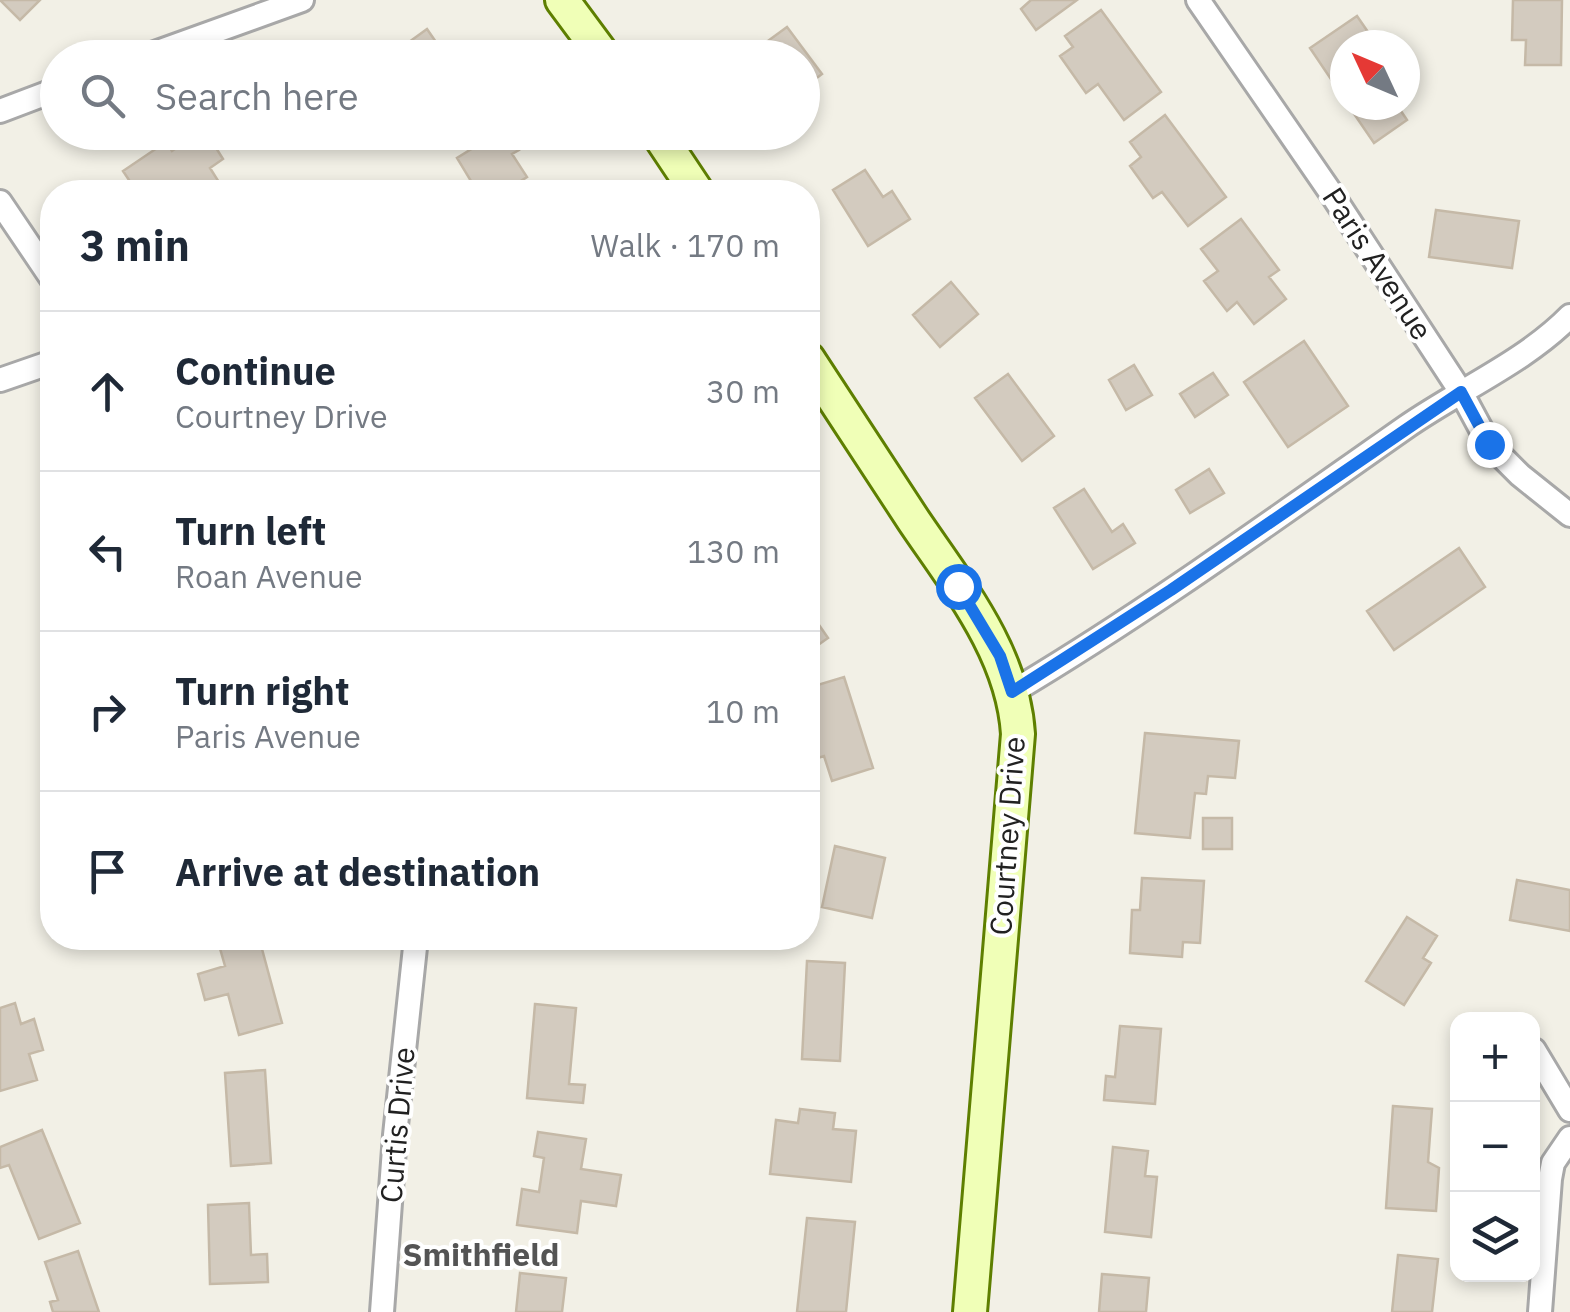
<!DOCTYPE html>
<meta charset="utf-8">
<style>
:root{--surface:#fff;--page:#f6f6f7;--text:#1f2937;--muted:#747a83;--line:#e0e1e3}
body{margin:0;font-family:"IBM Plex Sans",sans-serif;background:var(--page);color:var(--text)}
.controls{position:absolute;right:30px;bottom:30px;display:grid;overflow:hidden;border-radius:20px;box-shadow:0 5px 15px #0003}
.controls button{width:90px;height:90px;display:grid;place-items:center;padding:0;border:0;border-bottom:2px solid var(--line);background:var(--surface);color:var(--text);font:50px sans-serif}
.compass{position:absolute;left:1330px;top:30px;width:90px;height:90px;border-radius:50%;background:var(--surface);box-shadow:0 5px 15px #0003;rotate:314deg}
.stop{position:absolute;width:30px;height:30px;margin:-22px;border:8px solid #1a73e8;border-radius:50%;background:#fff}
.stop.end{background:#1a73e8;border-color:#fff;box-shadow:0 2px 10px #0008}
.list{margin:0;padding:0;list-style:none}
h2{display:flex;justify-content:space-between;align-items:center;height:130px;margin:0;padding:0 40px;font-size:42px}
h2 small{font-size:32px;font-weight:400;color:var(--muted)}
.list li{display:grid;grid-template-columns:65px 1fr auto;gap:30px;align-items:center;box-sizing:border-box;height:160px;padding:0 40px;border-top:2px solid var(--line)}
.list b{display:block;font-size:38px;white-space:nowrap}
.list p{margin:0;font-size:32px;white-space:nowrap;color:var(--muted)}
.list em{font-size:32px;font-style:normal;color:var(--muted)}
.icon{flex:none;width:55px;height:55px;fill:none;stroke:currentColor;stroke-width:2;stroke-linecap:round;stroke-linejoin:round}
.map{position:relative;flex:none;width:1570px;height:1312px;overflow:hidden}
.search{position:absolute;background:var(--surface);box-shadow:0 5px 15px #0003;left:40px;top:40px;width:780px;height:110px;display:flex;align-items:center;gap:25px;box-sizing:border-box;padding:0 35px;border-radius:55px;color:var(--muted);font-size:38px}
.panel{position:absolute;background:var(--surface);box-shadow:0 5px 15px #0003;left:40px;top:180px;width:780px;height:770px;border-radius:40px}
.map>svg:first-child{display:block}
</style>
<div class="map">
<svg width="1570" height="1312" viewBox="0 0 1570 1312">
<rect width="100%" height="100%" fill="#f2f0e6"/>
<!-- building -->
<path fill="#d3cbbf" stroke="#c5b9a7" stroke-width="2.5" d="M0,0H40L20,20Z
M1031,0H1077L1036,30L1021,9Z
M1513,0H1562L1561,65H1525L1526,40H1512Z
M1101,10L1161,92L1124,120L1098,84L1086,93L1060,56L1073,47L1065,36Z
M1357,16L1377,45H1345V100L1310,48Z
M787,27L822,74L802,89V58L746,57Z
M427,29L447,58H387Z
M802,92L816,109L802,119Z
M1348,105H1397L1407,120L1374,143Z
M1165,115L1226,197L1188,226L1162,192L1153,198L1130,166L1141,157L1130,142Z
M199,132H206L223,159L210,168L222,187L214,192H137L123,171L166,142L172,151Z
M499,132H509L519,150L512,154L527,177L503,192H463L474,186L457,158Z
M865,170L883,197L892,191L910,219L868,246L833,190Z
M1436,210L1519,221L1512,268L1429,257Z
M1241,219L1279,270L1269,277L1286,299L1254,324L1237,302L1227,311L1204,281L1218,271L1201,249Z
M951,282L978,314L940,347L913,315Z
M1304,341L1348,406L1288,447L1244,382Z
M1134,365L1152,395L1126,410L1109,380Z
M1213,373L1228,395L1195,417L1180,394Z
M1008,374L1054,436L1022,461L975,398Z
M1209,469L1224,493L1190,513L1176,490Z
M1084,489L1112,532L1123,524L1135,543L1093,569L1054,508Z
M1459,548L1485,587L1394,650L1367,611Z
M808,609L828,638L808,652Z
M844,677L873,768L832,781L824,756L808,761V703L818,700L814,686Z
M1145,733L1239,741L1235,778L1208,776L1206,794L1195,793L1190,838L1135,833Z
M1203,818H1232V849H1203Z
M835,846L885,858L872,918L822,907Z
M1142,878L1204,881L1200,943L1183,942L1182,957L1130,953L1132,910H1140Z
M1517,880L1570,890V931L1510,920Z
M1407,917L1437,936L1423,958L1431,963L1404,1005L1366,981Z
M217,938H259L282,1023L239,1035L228,994L205,1000L198,974L225,966Z
M807,961L845,963L840,1061L802,1059Z
M15,1003L21,1024L34,1019L43,1050L29,1054L37,1080L0,1091V1008Z
M535,1004L576,1008L569,1084L585,1085L583,1103L527,1098Z
M1120,1026L1161,1029L1155,1104L1104,1100L1106,1076L1115,1077Z
M265,1070L271,1163L231,1166L225,1073Z
M1393,1106L1432,1109L1428,1162L1439,1168L1436,1211L1386,1208Z
M800,1109L835,1113L833,1129L856,1131L851,1182L770,1174L776,1120L798,1123Z
M42,1130L80,1223L39,1239L9,1165L0,1168V1147Z
M538,1132L586,1139L581,1169L621,1175L616,1206L581,1201L577,1233L517,1225L522,1189L539,1192L544,1158L534,1156Z
M1113,1147L1148,1151L1145,1176L1157,1177L1151,1237L1105,1232Z
M249,1203L251,1255L267,1254L268,1282L210,1284L208,1205Z
M807,1218L855,1222L846,1312H797Z
M78,1251L99,1312H53L50,1302L58,1300L45,1262Z
M1398,1255L1438,1259L1432,1312H1392Z
M520,1273L566,1278L562,1312H516Z
M1102,1274L1149,1278L1146,1312H1099Z"/>
<g fill="none" stroke-linecap="round" stroke-linejoin="round">
<!-- street casing -->
<g stroke="#a8a8a8" stroke-width="28">
<path id="street" d="M1198,0L1331,193L1461,392L1489,444L1520,475L1570,515
M141,58L302,0
M0,111L58,89
M0,202L52,279
M0,380L52,362
M1012,692C1148,611 1276,518 1406,427C1459,390 1525,362 1570,316
M1534,1050L1570,1110
M382,1312L395,1135L416,938
M1540,1312L1550,1179L1553,1163L1570,1138"/>
</g>
<!-- secondary casing -->
<g stroke="#5e7f00" stroke-width="38">
<path id="secondary" d="M562,0L605,58
M657,132L697,192
M808,359C843,413 879,467 914,521C958,586 1013,653 1018,734L970,1312"/>
</g>
<!-- street -->
<use href="#street" stroke="#fff" stroke-width="22"/>
<!-- secondary -->
<use href="#secondary" stroke="#f0ffb7" stroke-width="32"/>
</g>
<g fill="none" stroke-linecap="round" stroke-linejoin="round">
<!-- route -->
<path stroke="#1a73e8" stroke-width="12" d="M958,586L1000,656L1012,692L1171,590L1461,392L1489,444"/>
</g>
<g text-anchor="middle" stroke-width="8" stroke-linejoin="round" paint-order="stroke">
<!-- street labels -->
<g font-size="30" fill="#212121" stroke="#fff">
<text transform="translate(1377 264) rotate(57)" y="10">Paris Avenue</text>
<text transform="translate(1008 836) rotate(-86)" y="10">Courtney Drive</text>
<text transform="translate(398 1125) rotate(-85)" y="10">Curtis Drive</text>
</g>
<!-- neighbourhood labels -->
<g font-size="32" font-weight="bold" fill="#545454" stroke="#fff">
<text x="481" y="1266">Smithfield</text>
</g>
</g>
</svg>
<div class="controls">
<button>+</button>
<button>−</button>
<button><svg class="icon" aria-label="layers" viewBox="0 0 24 24"><path d="M12 4l9 5-9 5-9-5zM3 14l9 5 9-5"/></svg></button>
</div>
<svg class="compass" viewBox="-18 -18 36 36"><path d="M0-13l5 13h-10z" fill="#e53935"/><path d="M0 13l5-13h-10z" fill="#747a83"/></svg>
<div class="stop" style="left:958px;top:586px"></div>
<div class="stop end" style="left:1489px;top:444px"></div>
<div class="search"><svg class="icon" aria-label="search" viewBox="0 0 24 24"><circle cx="10" cy="10" r="6"/><path d="M15 15l6 6"/></svg>Search here</div>
<section class="panel">
<h2>3 min<small>Walk · 170 m</small></h2>
<ul class="list">
<li><svg class="icon" aria-label="ahead" viewBox="0 0 24 24"><path d="M12 20V5M6 11l6-6 6 6"/></svg><div><b>Continue</b><p>Courtney Drive</p></div><em>30 m</em></li>
<li><svg class="icon" aria-label="left" viewBox="0 0 24 24"><path d="M17 20v-9H6M10 6l-5 5 5 5"/></svg><div><b>Turn left</b><p>Roan Avenue</p></div><em>130 m</em></li>
<li><svg class="icon" aria-label="right" viewBox="0 0 24 24"><path d="M7 20v-9h11M14 6l5 5-5 5"/></svg><div><b>Turn right</b><p>Paris Avenue</p></div><em>10 m</em></li>
<li><svg class="icon" aria-label="arrive" viewBox="0 0 24 24"><path d="M6 21V4h12l-3 4 3 4H6"/></svg><div><b>Arrive at destination</b></div></li>
</ul>
</section>
</div>
